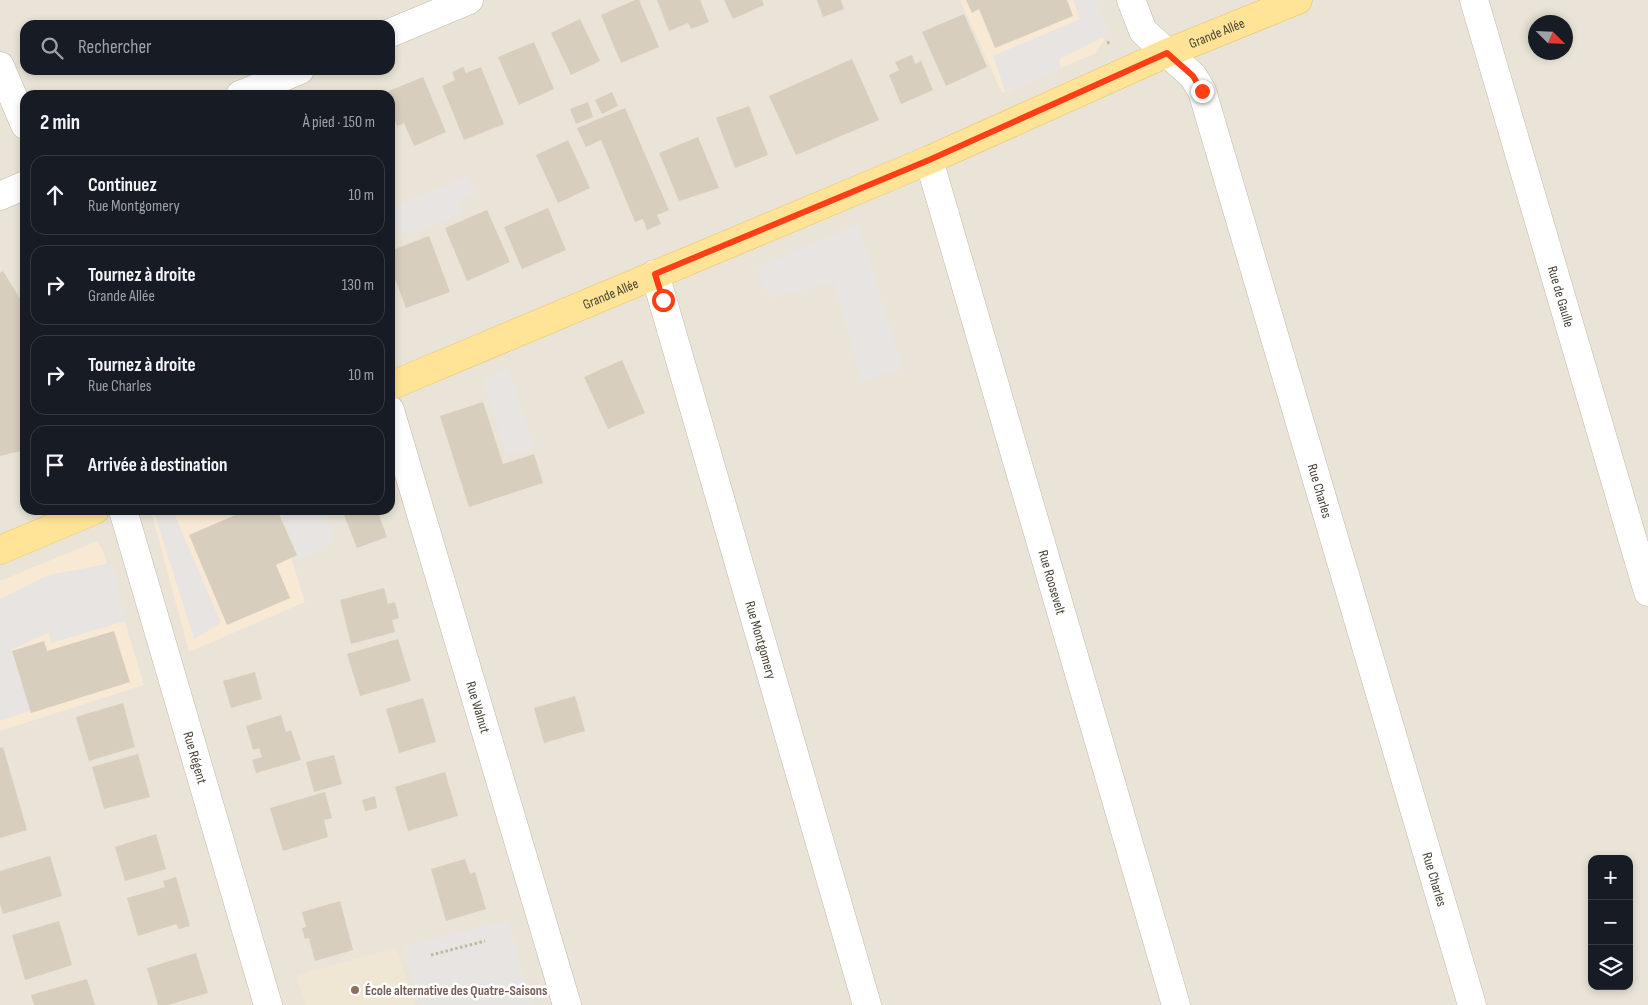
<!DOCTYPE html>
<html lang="fr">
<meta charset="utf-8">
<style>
:root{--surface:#171b24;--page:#242831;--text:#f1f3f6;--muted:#9ea1a6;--line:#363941}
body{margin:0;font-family:"Sofia Sans Condensed",sans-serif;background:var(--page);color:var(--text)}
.controls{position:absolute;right:15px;bottom:15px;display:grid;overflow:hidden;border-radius:10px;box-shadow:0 2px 8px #0003}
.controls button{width:45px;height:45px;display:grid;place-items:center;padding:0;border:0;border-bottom:1px solid var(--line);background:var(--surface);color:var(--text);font:25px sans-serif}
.compass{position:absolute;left:1528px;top:15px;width:45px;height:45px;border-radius:50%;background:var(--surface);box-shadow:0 2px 8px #0003;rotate:114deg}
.stop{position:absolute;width:15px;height:15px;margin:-11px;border:4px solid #ff3e16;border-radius:50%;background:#fff}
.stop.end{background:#ff3e16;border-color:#fff;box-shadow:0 1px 5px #0008}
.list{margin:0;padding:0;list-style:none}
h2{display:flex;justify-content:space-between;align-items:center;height:65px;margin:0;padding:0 20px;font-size:21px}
h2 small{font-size:16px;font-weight:400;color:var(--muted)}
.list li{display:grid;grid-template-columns:32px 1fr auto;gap:15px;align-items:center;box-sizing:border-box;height:80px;margin:0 10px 10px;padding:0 10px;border:1px solid var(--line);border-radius:15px}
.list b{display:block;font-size:19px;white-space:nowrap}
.list p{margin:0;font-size:16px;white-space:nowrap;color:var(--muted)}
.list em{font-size:16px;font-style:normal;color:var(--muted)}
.icon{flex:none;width:28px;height:28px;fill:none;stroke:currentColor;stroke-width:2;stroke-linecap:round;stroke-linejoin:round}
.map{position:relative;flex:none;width:1648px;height:1005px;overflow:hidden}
.search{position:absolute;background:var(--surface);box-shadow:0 2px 8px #0003;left:20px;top:20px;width:375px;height:55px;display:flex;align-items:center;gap:12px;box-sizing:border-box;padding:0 18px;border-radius:15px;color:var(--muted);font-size:19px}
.panel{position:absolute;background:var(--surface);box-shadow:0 2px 8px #0003;left:20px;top:90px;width:375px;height:425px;border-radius:15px}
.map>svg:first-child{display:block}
</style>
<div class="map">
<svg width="1648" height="1005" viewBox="0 0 1648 1005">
<rect width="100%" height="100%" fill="#f5f2e9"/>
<!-- residential -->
<path fill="#e9e4d7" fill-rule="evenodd" d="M0,0H1648V1005H0ZM1536,22H1566V52H1536ZM25,25H390V70H25ZM25,95H390V510H25ZM1592,859H1629V986H1592Z"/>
<!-- commercial -->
<path fill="#f7e9d4" d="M960,0H1089L1104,40L1096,53L1002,93Z
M154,510H276L305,602L189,652L151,511Z
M97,541L103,551L144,685L0,731V581Z"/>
<!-- education -->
<path fill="#efe7d3" d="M396,948L415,1005H305L296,975Z"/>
<!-- parking -->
<path fill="#e7e4e1" d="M1073,0H1096L1109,34L1059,59L1061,69L1005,91L993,56L1080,19Z
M468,176L476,194L457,203L463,213L406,237L401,229L390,234V208Z
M858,224L903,369L861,381L834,283L769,299L757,268Z
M508,367L534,448L506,455L483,380Z
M280,510H324L335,540L299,561Z
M173,511L221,623L194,639L155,515Z
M112,563L125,621L51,643L49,632L11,650L31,710L0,721V599L49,575Z
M509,920L531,1005H420L404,946Z"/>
<!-- building -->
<path fill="#d7cebe" d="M635,0H639L659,47L621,63L601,15Z
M657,0H700L709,22L691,29L688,23L669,31Z
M724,0H762L764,5L733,19Z
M817,0H841L844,9L823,17Z
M966,0H1067L1073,16L995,48L979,9L972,13Z
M964,14L987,67L946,86L922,32Z
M580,19L600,61L571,75L551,33Z
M534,42L554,89L519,105L498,57Z
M912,55L915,64L921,61L933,90L901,104L889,75L899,70L895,62Z
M852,59L879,120L796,155L769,96Z
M463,67L466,73L481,67L504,124L464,140L442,86L455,80L452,72Z
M423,77L446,132L414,146L404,123L397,126L390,108V95L384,93Z
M612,92L618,106L602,114L595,100Z
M588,102L593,117L576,124L570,109Z
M749,106L768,155L735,168L716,118Z
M625,108L669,210L657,215L661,224L647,230L643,219L635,222L601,140L586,147L577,128Z
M698,137L719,188L679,201L659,153Z
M568,140L590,188L558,203L536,155Z
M548,208L566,250L522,269L504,227Z
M487,210L510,262L467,281L445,228Z
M429,236L450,292L406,308L390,266V251Z
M3,271L25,307V450L0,456V273Z
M622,360L645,413L608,429L584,377Z
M483,402L503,464L534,454L543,483L469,507L440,416Z
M247,510H277L297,555L276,565L290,598L227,625L189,535Z
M342,510H377L387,537L357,548Z
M384,588L388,604L395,602L399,618L392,620L395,632L351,644L340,600Z
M114,631L130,682L31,713L12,651L44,641L47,651Z
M398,639L411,681L360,696L347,654Z
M255,672L262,699L231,708L223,681Z
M575,696L585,731L544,743L534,708Z
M423,698L436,742L399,753L386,709Z
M123,703L135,747L89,761L76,717Z
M281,715L286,732L291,730L301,760L256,773L252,760L262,757L259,748L253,750L246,726Z
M3,747L27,830L0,838V748Z
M138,754L150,797L104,809L92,767Z
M334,755L342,784L314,792L306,762Z
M445,772L458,816L408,831L395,787Z
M325,792L332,818L324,820L328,837L283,851L270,808Z
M375,796L377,808L365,811L362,800Z
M156,834L166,869L125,881L115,847Z
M50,856L62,896L3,914L0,904V871Z
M465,859L470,874L475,872L486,909L446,921L431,869Z
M176,877L190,926L179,929L176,924L138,936L127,898L165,887L163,881Z
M340,901L353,950L315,961L309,938L305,939L302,928L306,927L302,912Z
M59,921L72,965L25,980L12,935Z
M196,953L208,993L168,1005H158L147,968Z
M87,979L95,1005H34L31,995Z"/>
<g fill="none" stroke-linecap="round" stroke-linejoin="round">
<!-- minor casing -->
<g stroke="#c1baab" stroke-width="29">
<g id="minor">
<path id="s1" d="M1131,0L1143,31L1193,76L1202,91L1472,1005"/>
<path id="s2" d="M1474,0L1648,592"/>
<path d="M390,33L469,0"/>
<path d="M0,66L25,125"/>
<path d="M240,95L300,70"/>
<path id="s3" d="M929,160L1176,1005"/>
<path d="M0,196L25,185"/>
<path id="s4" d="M655,274L867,1005"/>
<path id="s5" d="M390,410L567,1005"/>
<path id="s6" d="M123,510L268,1005"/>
</g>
</g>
<!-- major casing -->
<g stroke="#e9c463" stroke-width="29">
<g id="major">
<path id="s7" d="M390,386L929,160L1167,53L1298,0"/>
<path d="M0,550L95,510"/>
</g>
</g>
<!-- path -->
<path stroke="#c4b69c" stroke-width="3" stroke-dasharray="2.5 2.5" stroke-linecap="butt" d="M1107,43L1110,42
M431,955L485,941"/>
<!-- minor -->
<use href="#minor" stroke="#fff" stroke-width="28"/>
<!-- major -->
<use href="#major" stroke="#ffe498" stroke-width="28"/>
</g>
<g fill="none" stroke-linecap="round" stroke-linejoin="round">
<!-- route -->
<path stroke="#ff3e16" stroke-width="6" d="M663,300L655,274L929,160L1167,53L1193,76L1202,91"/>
</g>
<!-- markers -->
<circle fill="#8d6e63" stroke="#fff" stroke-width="2" cx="355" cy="990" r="5"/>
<g text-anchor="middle" stroke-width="5" stroke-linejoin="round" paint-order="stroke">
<!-- street labels -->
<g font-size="14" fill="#494337" stroke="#fff">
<text dy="5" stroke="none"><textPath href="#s7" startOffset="899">Grande Allée</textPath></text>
<text dy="5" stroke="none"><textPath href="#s7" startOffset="239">Grande Allée</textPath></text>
<text dy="5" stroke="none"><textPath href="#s2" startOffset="309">Rue de Gaulle</textPath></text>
<text dy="5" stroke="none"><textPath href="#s1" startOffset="535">Rue Charles</textPath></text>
<text dy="5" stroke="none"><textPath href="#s3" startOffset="440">Rue Roosevelt</textPath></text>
<text dy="5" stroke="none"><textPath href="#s4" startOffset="381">Rue Montgomery</textPath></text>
<text dy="5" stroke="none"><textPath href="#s5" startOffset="310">Rue Walnut</textPath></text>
<text dy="5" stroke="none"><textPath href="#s6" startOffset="258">Rue Régent</textPath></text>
<text dy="5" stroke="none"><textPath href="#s1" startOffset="940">Rue Charles</textPath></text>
</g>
<!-- education labels -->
<g font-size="14" font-weight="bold" fill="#785e54" stroke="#fff" text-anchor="start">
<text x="365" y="995">École alternative des Quatre-Saisons</text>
</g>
</g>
</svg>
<div class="controls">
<button>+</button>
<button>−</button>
<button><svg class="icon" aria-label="layers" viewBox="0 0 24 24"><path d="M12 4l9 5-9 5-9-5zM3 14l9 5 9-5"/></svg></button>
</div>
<svg class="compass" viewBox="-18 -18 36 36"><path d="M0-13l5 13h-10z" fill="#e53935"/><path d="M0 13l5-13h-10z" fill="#9ea1a6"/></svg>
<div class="stop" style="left:663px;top:300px"></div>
<div class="stop end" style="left:1202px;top:91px"></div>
<div class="search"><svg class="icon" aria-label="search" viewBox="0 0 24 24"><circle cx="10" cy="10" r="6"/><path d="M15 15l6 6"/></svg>Rechercher</div>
<section class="panel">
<h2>2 min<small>À pied · 150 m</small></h2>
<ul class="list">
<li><svg class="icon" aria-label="ahead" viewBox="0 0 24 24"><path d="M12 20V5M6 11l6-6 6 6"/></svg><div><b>Continuez</b><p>Rue Montgomery</p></div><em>10 m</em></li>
<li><svg class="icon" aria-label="right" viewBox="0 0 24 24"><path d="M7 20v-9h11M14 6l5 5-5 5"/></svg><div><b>Tournez à droite</b><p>Grande Allée</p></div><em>130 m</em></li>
<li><svg class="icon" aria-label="right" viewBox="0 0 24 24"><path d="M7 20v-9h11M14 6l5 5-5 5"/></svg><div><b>Tournez à droite</b><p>Rue Charles</p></div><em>10 m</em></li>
<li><svg class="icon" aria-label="arrive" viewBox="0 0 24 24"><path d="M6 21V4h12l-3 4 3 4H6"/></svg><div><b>Arrivée à destination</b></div></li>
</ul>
</section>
</div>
